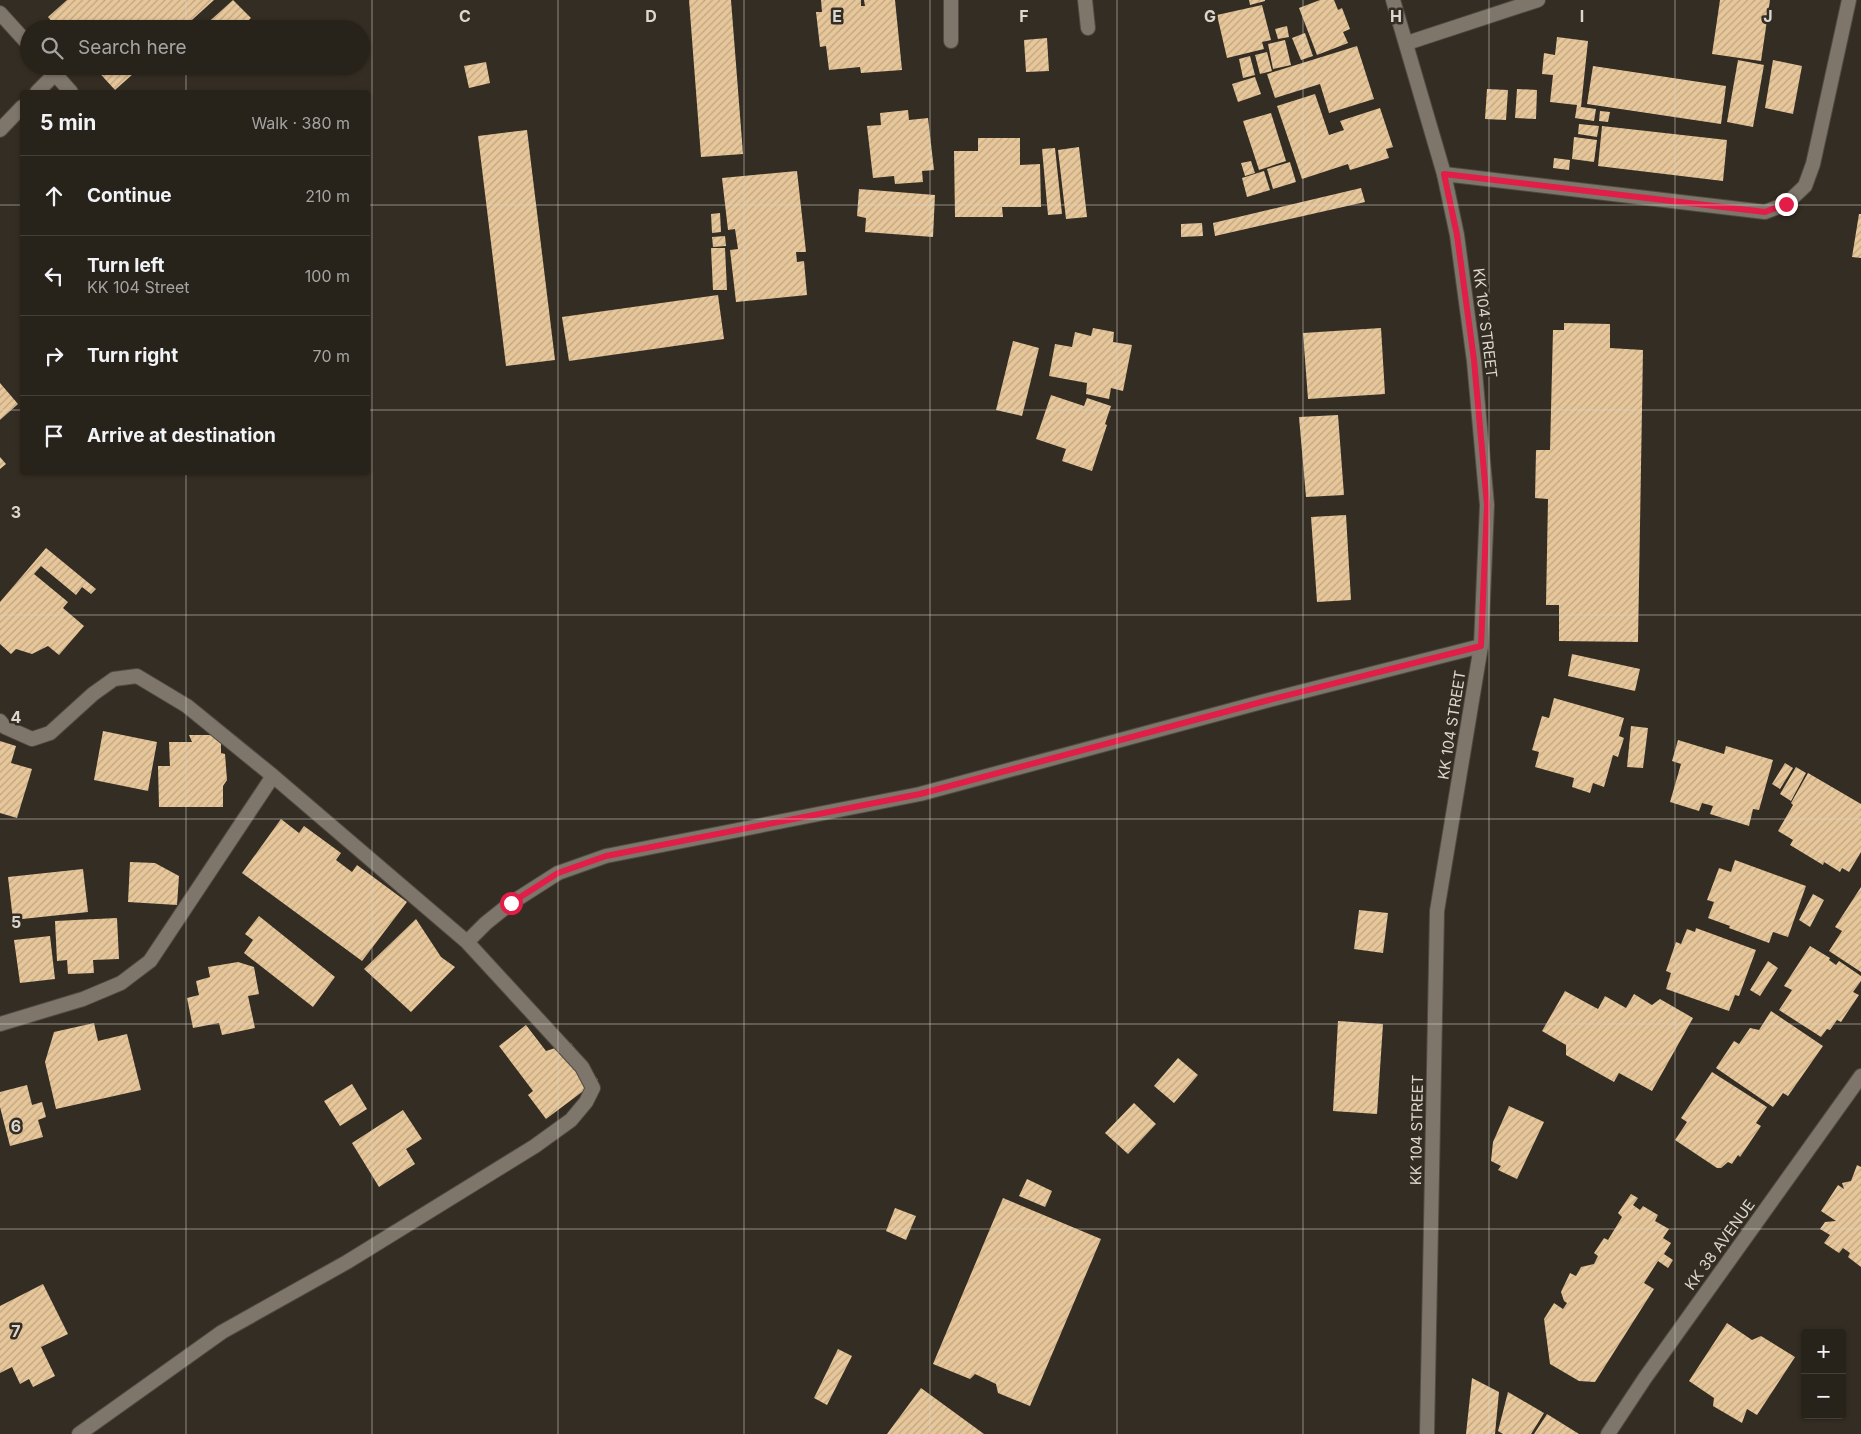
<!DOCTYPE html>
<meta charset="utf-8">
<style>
:root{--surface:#27221a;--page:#2f2a23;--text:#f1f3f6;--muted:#a4a4a2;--line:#433f39}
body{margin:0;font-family:Inter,sans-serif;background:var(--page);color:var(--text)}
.controls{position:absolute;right:15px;bottom:15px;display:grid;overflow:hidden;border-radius:5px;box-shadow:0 1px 4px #0004}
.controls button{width:45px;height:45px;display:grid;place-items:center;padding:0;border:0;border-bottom:1px solid var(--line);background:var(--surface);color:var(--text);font:25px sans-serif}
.stop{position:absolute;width:15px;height:15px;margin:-11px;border:4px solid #e11d48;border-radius:50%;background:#fff}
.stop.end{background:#e11d48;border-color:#fff;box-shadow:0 1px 5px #0008}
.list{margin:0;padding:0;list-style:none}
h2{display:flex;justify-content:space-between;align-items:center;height:65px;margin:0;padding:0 20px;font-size:21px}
h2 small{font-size:16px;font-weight:400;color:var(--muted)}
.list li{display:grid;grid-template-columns:32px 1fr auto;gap:15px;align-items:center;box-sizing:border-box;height:80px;padding:0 20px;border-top:1px solid var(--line)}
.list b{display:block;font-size:19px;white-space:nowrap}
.list p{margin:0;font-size:16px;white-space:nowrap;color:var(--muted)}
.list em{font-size:16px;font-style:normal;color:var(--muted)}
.icon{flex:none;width:28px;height:28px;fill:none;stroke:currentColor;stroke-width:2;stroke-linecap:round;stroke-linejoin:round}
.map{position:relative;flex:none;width:1861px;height:1434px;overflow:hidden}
.search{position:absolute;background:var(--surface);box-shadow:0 1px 4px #0004;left:20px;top:20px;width:350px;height:55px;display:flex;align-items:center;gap:12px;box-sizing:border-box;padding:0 18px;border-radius:28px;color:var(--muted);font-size:19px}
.panel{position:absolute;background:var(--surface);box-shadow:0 1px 4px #0004;left:20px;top:90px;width:350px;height:385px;border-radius:5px}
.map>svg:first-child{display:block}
</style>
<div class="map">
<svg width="1861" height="1434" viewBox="0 0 1861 1434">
<defs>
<pattern id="building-hatch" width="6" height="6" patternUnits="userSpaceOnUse" patternTransform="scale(1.25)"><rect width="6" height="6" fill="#e7c79a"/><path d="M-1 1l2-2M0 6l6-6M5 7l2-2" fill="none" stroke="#bea583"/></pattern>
</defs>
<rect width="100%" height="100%" fill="#342d23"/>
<!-- building -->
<path fill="url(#building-hatch)" d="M67,0H214L182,29H58L48,17Z
M233,0L251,18L239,29H205L203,27Z
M689,0H731L743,154L701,157Z
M821,0H861V6H865L864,0H895L902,70L861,73L860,67L829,70L826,46L820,47L816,12H822Z
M1249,0H1265V1L1250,5Z
M1320,0H1334L1338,10L1342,8L1350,29L1343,32L1348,43L1317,55L1299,8Z
M1720,0H1770L1761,61L1712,54Z
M1262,5L1271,40L1262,42L1264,49L1227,58L1217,15Z
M1287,26L1289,37L1278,39L1275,29Z
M1305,33L1313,56L1301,60L1292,38Z
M1557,37L1588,41L1581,107L1596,109L1594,121L1575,118L1577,105L1550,102L1553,75L1542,74L1544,53L1555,55Z
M1047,38L1049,71L1026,72L1024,40Z
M1285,40L1291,65L1273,69L1268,44Z
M1357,46L1374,99L1329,113L1320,84L1275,98L1267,74Z
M1267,52L1272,71L1260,74L1255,55Z
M1250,56L1255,75L1243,78L1239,59Z
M1738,60L1764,65L1753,127L1727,122Z
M1773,60L1802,66L1793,114L1765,108Z
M486,62L490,83L469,88L464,66Z
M93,66H142L115,90Z
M1593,66L1726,86L1721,124L1587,104Z
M1255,77L1261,94L1238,102L1232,84Z
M1487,89L1508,90L1506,120L1485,119Z
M1517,89L1537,90L1536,119L1515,118Z
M1315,94L1329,135L1344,130L1340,121L1380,108L1393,147L1386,149L1389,158L1350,170L1348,164L1302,179L1277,106Z
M908,110L909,120L928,118L934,170L922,171L923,182L895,184L894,176L873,178L867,126L881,125L880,113Z
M1600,111L1610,112L1608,122L1599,121Z
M1271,113L1286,161L1259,170L1243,121Z
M1579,124L1599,126L1597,137L1578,134Z
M1602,126L1727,140L1723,181L1598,166Z
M527,130L555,360L506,366L478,136Z
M1574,137L1597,140L1594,162L1572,159Z
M978,138H1020V165L1040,164L1041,207H1002L1003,217H955L954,151H978Z
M1079,147L1087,217L1066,219L1058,150Z
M1055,148L1062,214L1048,215L1042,149Z
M1554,158L1570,160L1569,170L1553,168Z
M1251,161L1255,173L1245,176L1241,163Z
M1290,162L1296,182L1273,189L1267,169Z
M797,171L806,252H796L797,262L804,261L807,295L736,302L730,250L738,249L735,229L728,230L722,178Z
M1264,171L1270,190L1247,197L1242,178Z
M1361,188L1365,202L1215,236L1213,223Z
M859,189L935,195L933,237L865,232L866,218L857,216Z
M720,213L721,232L712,233L711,214Z
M1859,214H1861V258L1852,257Z
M1202,223L1203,236L1181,237V224Z
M725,236L726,246L713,247L712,237Z
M711,248H725L727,290H713Z
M718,295L724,339L569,361L562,317Z
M1564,323L1610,324V348L1643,350L1638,642L1559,641V605H1546L1548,499L1535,498L1536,450H1550L1553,330H1564Z
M1093,328L1114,332L1113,342L1132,345L1123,391L1111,388L1109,399L1086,394L1087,383L1049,376L1055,344L1072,347L1075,332L1091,336Z
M1381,328L1385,394L1308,399L1303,333Z
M1013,341L1039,348L1022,416L996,410Z
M0,383L18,404L0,420Z
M1051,395L1084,406L1087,398L1111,406L1105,424L1107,425L1092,471L1062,461L1066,449L1036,439Z
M1338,415L1344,495L1306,497L1299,417Z
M0,457L6,464L0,469Z
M1346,515L1351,600L1317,602L1311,517Z
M46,548L96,589L91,594L82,587L76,595L41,566L34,574L68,602L63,608L84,626L59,655L48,646L32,654L16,649L11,654L0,644V602Z
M1572,654L1640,669L1635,691L1568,676Z
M1554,698L1624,718L1619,736L1624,738L1618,757L1613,755L1604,787L1593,783L1590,793L1572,787L1574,778L1535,767L1539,752L1532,750L1542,716L1549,718Z
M1631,726L1648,728L1643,768L1627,767Z
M103,731L157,742L148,791L94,780Z
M189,735H221V753L225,754L227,780L223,786V807H159L158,766H170L169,742H192Z
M1678,740L1724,754L1726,746L1773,760L1759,810L1753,809L1749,826L1710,814L1713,806L1702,803L1699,811L1670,802L1681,764L1672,761Z
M0,741L16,746L11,763L32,769L17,818L0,813Z
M1785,763L1793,768L1780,789L1772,784Z
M1796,767L1806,773L1791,801L1780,794Z
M1808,773L1861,804V852L1849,872L1842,868L1840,872L1824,862L1823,865L1790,845L1793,840L1778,831L1793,805L1791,803Z
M281,819L299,833L304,826L341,853L336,860L352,872L357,865L407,902L362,961L242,873Z
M1735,860L1806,886L1788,937L1773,932L1769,943L1729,928L1730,926L1708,918L1714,902L1707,900L1719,868L1731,872Z
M130,862L155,863L179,876L177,905L128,902Z
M83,869L88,912L13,920L8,877Z
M1861,887V972L1829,951L1842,931L1835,927Z
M1813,894L1824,900L1810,927L1799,920Z
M1359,910L1388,913L1383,953L1354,949Z
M259,916L335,977L313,1007L244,953L253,940L245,934Z
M117,918L119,959L93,960L94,973L68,974L67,960L57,961L55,921Z
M416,919L441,957L455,967L411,1012L364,969Z
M1696,928L1756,950L1739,996L1735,995L1729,1011L1666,989L1671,973L1666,971L1676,942L1681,944L1687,929L1695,932Z
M50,936L55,979L20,983L14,940Z
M1810,946L1830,958L1829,960L1836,965L1839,961L1861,976V981L1853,992L1859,995L1841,1022L1837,1020L1830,1030L1827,1029L1821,1037L1779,1010L1792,990L1784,986Z
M1768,961L1778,968L1760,996L1750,990Z
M238,962L254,967L259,994L248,996L255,1028L222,1035L219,1023L193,1028L187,998L199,995L196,981L210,977L208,967Z
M1565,991L1598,1009L1605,996L1626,1008L1634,994L1652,1005L1660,999L1693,1018L1652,1091L1619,1073L1614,1082L1566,1055V1045L1542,1031Z
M1771,1011L1823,1046L1788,1096L1783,1093L1773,1107L1716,1068L1734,1041L1739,1044L1750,1028L1759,1030Z
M1338,1021L1383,1024L1377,1114L1333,1111Z
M94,1023L98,1041L127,1034L141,1090L56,1109L45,1062L54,1032Z
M526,1025L546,1051L571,1043L598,1080L546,1119L528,1095L533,1091L499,1046Z
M1178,1058L1198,1075L1174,1103L1154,1086Z
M1712,1072L1767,1107L1756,1123L1761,1126L1740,1157L1738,1155L1732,1164L1728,1162L1721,1168H1717L1675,1140L1687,1122L1681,1118Z
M352,1084L367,1109L340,1126L324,1101Z
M27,1085L32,1105L42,1102L46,1117L38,1120L43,1137L10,1146L0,1107V1092Z
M1134,1103L1156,1124L1128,1154L1105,1133Z
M1509,1106L1544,1122L1517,1179L1498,1170L1501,1166L1491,1161L1493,1142Z
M403,1110L422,1139L406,1149L415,1164L379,1187L352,1143Z
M1857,1165L1861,1167V1267L1848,1257L1850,1253L1843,1248L1839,1253L1824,1243L1830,1235L1820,1229L1825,1222L1836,1221L1821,1211L1838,1185L1844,1189L1842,1183L1851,1181Z
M1027,1179L1052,1191L1045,1207L1019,1196Z
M1631,1194L1638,1198L1633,1205L1640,1210L1643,1206L1658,1215L1655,1221L1669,1229L1663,1238L1671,1243L1664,1254L1673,1260L1668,1268L1658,1261L1644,1283L1654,1289L1595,1382L1579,1381L1550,1364L1544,1319L1554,1303L1563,1309L1567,1303L1564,1301L1561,1292L1570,1273L1576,1276L1581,1267L1594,1264L1598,1256L1594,1253L1604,1238L1608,1240L1622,1217L1618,1213Z
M1003,1198L1101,1239L1030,1406L998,1393L996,1384L975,1374L970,1379L933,1364Z
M895,1208L916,1216L906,1240L886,1231Z
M43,1284L68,1334L41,1347L55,1376L33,1387L29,1379L20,1384L12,1367L0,1373V1306Z
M1727,1323L1752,1340L1761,1336L1795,1357L1757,1415L1747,1409L1742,1423L1713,1406L1714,1398L1689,1381Z
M838,1349L852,1356L827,1405L814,1398Z
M1472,1378L1499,1392L1495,1434H1466Z
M921,1388L984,1434H887Z
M1508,1392L1544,1413L1531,1434H1503L1498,1431Z
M1547,1414L1579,1434H1534Z"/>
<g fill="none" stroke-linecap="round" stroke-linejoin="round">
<!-- service casing -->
<g stroke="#514b43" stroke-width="16">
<path id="service" d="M1407,43L1538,0"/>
</g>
<!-- minor casing -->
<g stroke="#514b43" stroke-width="16">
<path id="minor" d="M951,0V41
M1085,0L1088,28
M0,13L29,45
M48,66L71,92
M37,92L55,74
M0,130L22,107
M1444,174L1765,212L1786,204L1805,186L1813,164L1849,0
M0,721L5,727L32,739L50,733L93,694L114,679L137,676L187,706L273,776L467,942L582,1067L593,1088L586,1102L571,1120L535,1146L347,1262L222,1332L79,1434
M467,942L486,923L511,903L558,873L606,856L920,794L1269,700L1481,646
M0,1024L83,999L121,983L150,961L273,776
M1608,1434L1645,1378L1861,1076"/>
</g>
<!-- tertiary casing -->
<g stroke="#514b43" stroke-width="16">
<path id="tertiary" d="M1393,0L1444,174L1457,235L1474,361L1487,505L1481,646L1437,911L1427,1434"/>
</g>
<!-- service -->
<use href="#service" stroke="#7e766a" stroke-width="14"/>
<!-- minor -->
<use href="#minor" stroke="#7e766a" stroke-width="14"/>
<!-- tertiary -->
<use href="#tertiary" stroke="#7e766a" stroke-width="14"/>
</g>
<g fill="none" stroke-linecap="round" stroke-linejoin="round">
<!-- route -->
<path stroke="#e11d48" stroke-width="6" d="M511,903L558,873L606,856L920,794L1269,700L1481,646L1487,505L1474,360L1457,235L1444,174L1765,212L1786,204"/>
</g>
<!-- grid -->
<path fill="none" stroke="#dbd7d0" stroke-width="1" stroke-opacity="0.55" d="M186,0V29M372,0V1434M558,0V1434M744,0V1434M930,0V1434M1117,0V1434M1303,0V1434M1489,0V1434M1675,0V1434M186,66V92M0,205H22M368,205H1861M0,410H22M368,410H1861M186,472V1434M0,615H1861M0,819H1861M0,1024H1861M0,1229H1861"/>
<g text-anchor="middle" stroke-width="5" stroke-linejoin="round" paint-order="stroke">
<!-- street labels -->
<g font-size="15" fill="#dbd7d0" stroke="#342d23">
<text transform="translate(1485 323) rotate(83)" y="5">KK 104 STREET</text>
<text transform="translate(1452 725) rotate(-81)" y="5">KK 104 STREET</text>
<text transform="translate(1417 1130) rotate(-89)" y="5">KK 104 STREET</text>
<text transform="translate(1720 1245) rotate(-54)" y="5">KK 38 AVENUE</text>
</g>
</g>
<g font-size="16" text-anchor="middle" font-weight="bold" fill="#dbd7d0" stroke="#342d23" stroke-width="5" stroke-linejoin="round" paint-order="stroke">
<text x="465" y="22">C</text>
<text x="651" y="22">D</text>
<text x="837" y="22">E</text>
<text x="1024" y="22">F</text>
<text x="1210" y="22">G</text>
<text x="1396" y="22">H</text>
<text x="1582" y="22">I</text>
<text x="1768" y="22">J</text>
<text x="16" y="518">3</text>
<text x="16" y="723">4</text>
<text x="16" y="928">5</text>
<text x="16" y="1132">6</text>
<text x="16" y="1337">7</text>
</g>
</svg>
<div class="controls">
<button>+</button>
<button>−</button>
</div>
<div class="stop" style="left:511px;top:903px"></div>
<div class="stop end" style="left:1786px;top:204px"></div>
<div class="search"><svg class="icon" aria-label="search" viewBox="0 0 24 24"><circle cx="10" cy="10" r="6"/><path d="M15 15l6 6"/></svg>Search here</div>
<section class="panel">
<h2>5 min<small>Walk · 380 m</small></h2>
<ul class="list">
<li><svg class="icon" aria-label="ahead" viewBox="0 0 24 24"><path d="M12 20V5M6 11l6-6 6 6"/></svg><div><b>Continue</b></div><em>210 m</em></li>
<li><svg class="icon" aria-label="left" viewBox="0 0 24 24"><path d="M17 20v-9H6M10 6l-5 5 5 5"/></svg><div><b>Turn left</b><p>KK 104 Street</p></div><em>100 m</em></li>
<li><svg class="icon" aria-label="right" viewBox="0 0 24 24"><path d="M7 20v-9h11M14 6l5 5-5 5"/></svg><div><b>Turn right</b></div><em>70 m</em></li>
<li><svg class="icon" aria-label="arrive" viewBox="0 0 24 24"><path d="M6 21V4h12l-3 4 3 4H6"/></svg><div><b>Arrive at destination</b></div></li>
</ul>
</section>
</div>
